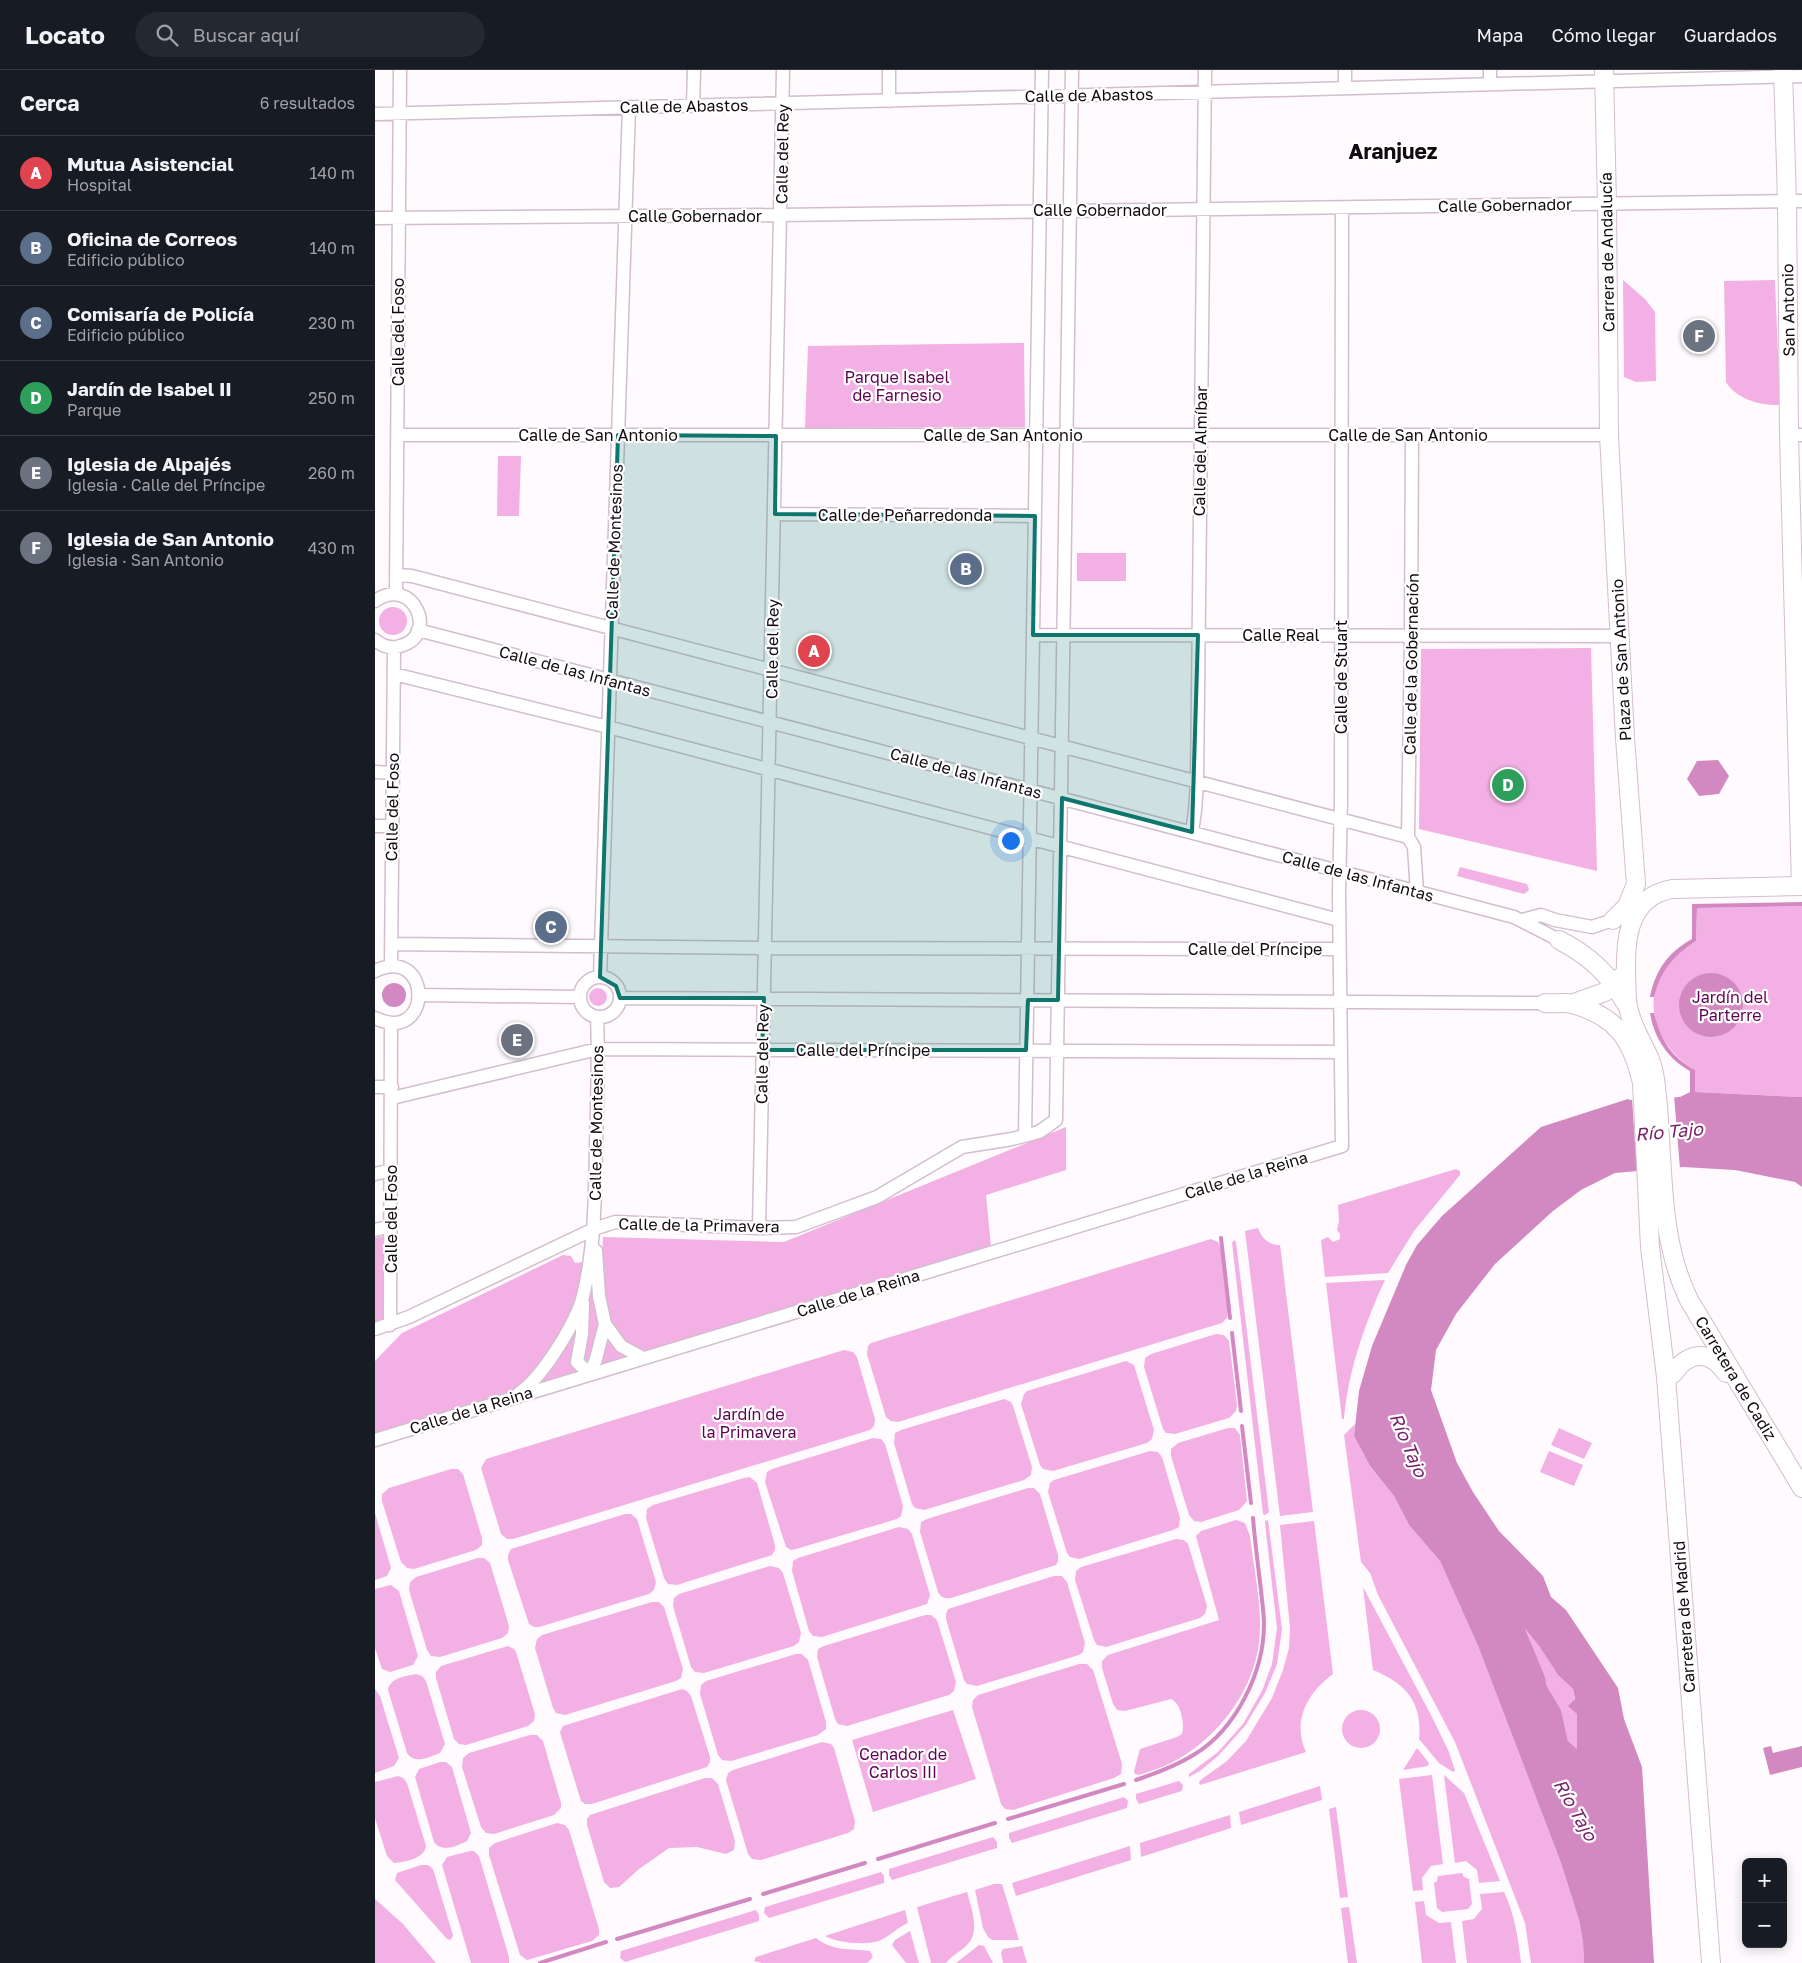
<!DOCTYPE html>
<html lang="es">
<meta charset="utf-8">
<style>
:root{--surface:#171b24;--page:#242831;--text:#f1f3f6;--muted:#9ea1a6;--line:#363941;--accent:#c998c4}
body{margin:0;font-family:"Golos Text",sans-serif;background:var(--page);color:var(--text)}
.controls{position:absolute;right:15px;bottom:15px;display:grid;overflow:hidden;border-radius:8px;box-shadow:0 2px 12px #0003}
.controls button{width:45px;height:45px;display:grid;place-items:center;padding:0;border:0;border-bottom:1px solid var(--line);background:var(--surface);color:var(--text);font:25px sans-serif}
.you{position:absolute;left:635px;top:770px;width:18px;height:18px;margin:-12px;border:4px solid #fff;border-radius:50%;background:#1a73e8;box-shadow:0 0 0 8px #1a73e833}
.badge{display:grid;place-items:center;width:32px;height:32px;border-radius:50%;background:var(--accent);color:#fff;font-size:16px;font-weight:700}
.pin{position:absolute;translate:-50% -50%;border:2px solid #fff;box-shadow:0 1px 5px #0006}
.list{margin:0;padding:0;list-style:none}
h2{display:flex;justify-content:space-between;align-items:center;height:65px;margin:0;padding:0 20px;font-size:21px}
h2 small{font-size:16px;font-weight:400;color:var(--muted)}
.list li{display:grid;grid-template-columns:32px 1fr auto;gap:15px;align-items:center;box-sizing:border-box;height:75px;padding:0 20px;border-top:1px solid var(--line)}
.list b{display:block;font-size:19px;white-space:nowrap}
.list p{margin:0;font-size:16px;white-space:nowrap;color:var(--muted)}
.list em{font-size:16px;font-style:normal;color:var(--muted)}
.icon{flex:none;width:28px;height:28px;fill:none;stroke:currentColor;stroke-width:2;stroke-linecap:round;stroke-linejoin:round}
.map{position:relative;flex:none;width:1427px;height:1893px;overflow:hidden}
header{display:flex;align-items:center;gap:30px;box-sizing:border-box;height:70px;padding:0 25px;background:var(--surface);border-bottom:1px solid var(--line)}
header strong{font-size:24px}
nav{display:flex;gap:28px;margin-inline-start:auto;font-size:18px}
.search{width:350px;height:45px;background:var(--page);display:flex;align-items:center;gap:12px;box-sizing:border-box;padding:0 18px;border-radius:28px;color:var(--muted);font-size:19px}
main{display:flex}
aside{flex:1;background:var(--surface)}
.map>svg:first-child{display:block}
</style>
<header>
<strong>Locato</strong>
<div class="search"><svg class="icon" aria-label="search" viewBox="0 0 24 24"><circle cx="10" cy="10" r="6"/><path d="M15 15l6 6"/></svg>Buscar aquí</div>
<nav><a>Mapa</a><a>Cómo llegar</a><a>Guardados</a></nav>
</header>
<main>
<aside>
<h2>Cerca<small>6 resultados</small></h2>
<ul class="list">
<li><span class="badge" style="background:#e0444e">A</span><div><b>Mutua Asistencial</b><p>Hospital</p></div><em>140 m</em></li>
<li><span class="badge" style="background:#5c6f8a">B</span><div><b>Oficina de Correos</b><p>Edificio público</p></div><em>140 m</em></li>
<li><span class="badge" style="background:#5c6f8a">C</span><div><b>Comisaría de Policía</b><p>Edificio público</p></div><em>230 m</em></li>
<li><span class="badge" style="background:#2e9e5b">D</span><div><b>Jardín de Isabel II</b><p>Parque</p></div><em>250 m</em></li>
<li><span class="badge" style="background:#6b7280">E</span><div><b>Iglesia de Alpajés</b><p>Iglesia · Calle del Príncipe</p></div><em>260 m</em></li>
<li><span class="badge" style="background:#6b7280">F</span><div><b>Iglesia de San Antonio</b><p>Iglesia · San Antonio</p></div><em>430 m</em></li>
</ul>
</aside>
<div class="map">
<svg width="1427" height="1893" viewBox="0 0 1427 1893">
<rect width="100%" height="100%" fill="#fefafd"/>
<!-- green -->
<path fill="#f3b0e4" d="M1248,210L1270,229L1280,242L1281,311L1261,312L1249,307Z
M1400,210L1405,335C1386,336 1361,329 1351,312L1349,211Z
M649,273L650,357L430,358L433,276Z
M123,386H146L144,446H122Z
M702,483H751V511H702Z
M4 551a14 14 0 1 1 28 0a14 14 0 1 1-28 0Z
M1216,578L1222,801L1044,759L1046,579Z
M1085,797L1152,814L1154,820L1149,824L1082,806Z
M1427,836V1027L1320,1022V1000C1280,977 1263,927 1296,889C1303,882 1312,877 1321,871L1322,838Z
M214 927a9 9 0 1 1 18 0a9 9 0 1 1-18 0Z
M691,1057V1100L611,1125L616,1177L209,1300L0,1368V1291L27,1263L188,1185L196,1186L200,1193L227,1189L228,1167L409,1172Z
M1081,1099L1085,1101V1105L1039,1161L1013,1203L950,1207L946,1170L953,1167L958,1172L965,1169V1164L962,1160L964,1151L963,1135Z
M883,1158C887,1169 894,1175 905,1175L938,1442L905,1446L870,1161Z
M9,1166V1250L0,1252V1168Z
M836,1169L843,1172L846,1179L853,1240L852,1248L847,1253L523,1352L516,1351L511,1347L492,1284L493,1276L496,1273Z
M859,1170L861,1172L894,1442L890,1445L888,1444L857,1173Z
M1010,1210C990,1253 973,1301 969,1349H967L951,1213Z
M841,1264L849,1265L854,1271L862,1334L861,1341L854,1348L800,1364L791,1363L788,1359L769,1297L770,1288L776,1284Z
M469,1280L478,1282L482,1287L500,1349L499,1356L495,1360L138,1469H132L126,1464L106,1398L111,1389Z
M751,1291L759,1295L779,1360L777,1369L772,1373L678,1401L668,1399L665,1395L646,1334L649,1324L652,1321Z
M629,1329L636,1332L638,1336L657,1397L656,1405L649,1410L549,1440L540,1438L537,1434L519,1373L520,1363L526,1360Z
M980,1354L979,1366L995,1396L1019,1426L1034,1455L1065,1491L1103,1576L1186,1793L1204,1850L1208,1872L1209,1893H1156L1150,1853L1080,1672L1003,1525L995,1503L986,1492L969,1365Z
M853,1358H860L865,1365L872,1431L864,1440L826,1452L819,1451L814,1445L796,1386V1379L803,1373Z
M1184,1358L1217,1373L1209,1389L1176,1375Z
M498,1368L506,1369L510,1374L528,1436L526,1446L522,1449L421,1479L416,1480L411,1477L390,1412L392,1402L397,1399Z
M775,1381L783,1382L787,1387L805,1448L804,1457L798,1460L704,1489L695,1487L692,1483L673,1422L675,1413L679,1410Z
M1174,1381L1208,1395L1199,1416L1165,1402Z
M76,1399H83L88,1404L107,1468V1475L101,1480L39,1499L32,1498L26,1492L7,1431V1424L14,1418Z
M375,1407L382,1413L400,1475V1480L397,1485L302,1515L293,1514L289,1508L271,1448L272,1439L278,1435L369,1408Z
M653,1418H659L665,1424L683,1485V1491L681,1495L576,1528C570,1529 566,1528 563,1522L545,1462L546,1452L552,1449Z
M0,1443L16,1498L12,1506L0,1510Z
M250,1444H256L262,1449L281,1512L279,1520L274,1524L164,1557H159L154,1554L133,1490V1485L136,1479Z
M861,1450L870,1453L875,1466C879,1500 888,1540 884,1573C878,1623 840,1671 796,1693C786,1698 775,1701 764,1705L760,1704L759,1701L765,1679L802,1667L807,1664C810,1654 806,1633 796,1629L750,1641L742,1640L738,1634L727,1598V1591L733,1585L844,1550L821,1466L826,1461Z
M893,1450L907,1559L902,1594L890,1623L870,1656L844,1685L825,1701L814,1707V1704L843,1682L868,1654L887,1621L897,1594L902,1558L890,1453V1451Z
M939,1451L958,1604C932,1623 917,1651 931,1682L825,1715L824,1712L827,1709L852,1691L871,1671L897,1628L908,1600L914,1578L915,1558L905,1455Z
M524,1457L533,1459L537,1464L555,1525L552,1534L447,1567L438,1566L434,1561L417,1501L418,1491L423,1488Z
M801,1469L809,1470L813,1474L832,1536L830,1544L825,1548L731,1577L722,1575L719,1570L700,1510L701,1501L706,1497Z
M103,1488H109L115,1493L134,1556L133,1563L127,1568L65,1587L56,1586L52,1580L34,1520L35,1512L41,1507Z
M395,1496L404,1498L408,1503L426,1563L424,1572L419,1576L329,1603L320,1602L316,1597L298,1536L299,1528L304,1524Z
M679,1506H687L692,1512L710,1573L708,1582L704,1585L602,1616L592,1614L589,1610L571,1549V1544L573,1539Z
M16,1515L24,1521L43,1586L38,1595L15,1602L7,1599L0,1578V1519Z
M988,1517L1057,1647L1074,1682L1080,1701L1078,1702L1064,1693L1044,1669C1048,1632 1030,1613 998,1600Z
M277,1532H284L289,1537L308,1599L306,1608L301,1611L190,1645L181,1643L178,1638L160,1578L162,1569L167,1565Z
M550,1545H556L562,1550L581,1612L579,1621L574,1625L472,1656L463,1654L460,1649L442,1587L443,1579L449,1576Z
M1148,1557L1164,1576L1183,1605L1198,1619L1202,1644L1203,1680L1193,1671L1186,1640L1170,1615V1607Z
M133,1576L139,1579L141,1582L160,1644L159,1651L153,1656L91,1675L84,1674L79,1669L61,1608V1602L66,1596Z
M421,1584H427L433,1590L451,1652V1659L443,1665L356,1691L347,1690L343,1685L325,1624L326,1615L331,1611Z
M704,1594H712L718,1600L747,1694L746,1704L739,1708L638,1740L630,1739L626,1734L597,1637L598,1630L603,1625Z
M41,1604L47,1606L51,1611L70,1674L65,1683C54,1687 40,1695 32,1683L13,1620C15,1608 30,1606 41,1604Z
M0,1619L5,1626L24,1688L19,1696L0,1703Z
M307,1619L312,1621L316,1626L335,1687V1692L332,1697L217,1734H210L206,1731L186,1666L185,1662L188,1656Z
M967 1659a19 19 0 1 1 38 0a19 19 0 1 1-38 0Z
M578,1640L601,1709L498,1742L477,1670Z
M155,1665H162L168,1671L186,1733V1738L179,1745L119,1764L111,1763L106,1757L87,1697L88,1688L94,1683Z
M447,1672L456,1674L459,1678L480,1751L479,1759L473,1763L386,1790L377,1789L373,1784L351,1710L353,1703L358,1700Z
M1042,1678L1054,1693L1053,1696L1028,1700Z
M65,1692H71L77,1697L96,1763L92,1771C82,1776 67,1783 59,1772L40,1707L44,1699Z
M1057,1705L1068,1794L1056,1796L1047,1808L1048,1820L1038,1821L1024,1709Z
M1069,1705L1089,1723L1125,1811L1104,1813L1102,1800L1091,1791L1080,1793Z
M23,1706L28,1708L32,1713L51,1776C49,1789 30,1792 19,1793L12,1786L0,1748V1712Z
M330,1708H337L343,1714L360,1771L359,1780L351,1784L322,1777L294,1778L264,1799L244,1817L235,1818L229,1812L212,1755V1749L215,1745Z
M804,1711L808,1715L807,1721L764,1734L761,1729V1724Z
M945,1716L947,1730L866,1755L864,1742Z
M749,1727L753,1731L752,1738L637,1773L634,1768V1763Z
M961,1737L973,1827L965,1828L954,1739Z
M855,1745L856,1758L766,1787L765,1773Z
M182,1753L190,1755L194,1760L224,1859V1865L217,1871L152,1890L145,1885L114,1785V1778L120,1773Z
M618,1767L622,1772V1778L517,1810L514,1805V1799Z
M755,1776L756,1790L641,1826L637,1813Z
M95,1781H99L104,1786L134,1887V1893H96L67,1795L72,1787Z
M46,1795H53L58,1799L78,1865L76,1870L72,1869L20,1810L22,1803Z
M506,1802L509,1806V1813L394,1848L389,1843L390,1837Z
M1087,1803L1089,1807L1094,1809L1097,1834L1093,1839L1067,1842L1062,1838L1059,1813L1062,1811L1063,1806Z
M619,1814H627L644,1870H617L613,1867L608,1858L600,1820Z
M592,1822C596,1838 606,1861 592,1875C585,1882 577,1885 571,1893H556L542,1837Z
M1129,1822C1140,1845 1143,1868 1146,1893H1092L1087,1851L1099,1849L1107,1839L1105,1824Z
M0,1829L28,1854L61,1893H0Z
M1049,1831L1051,1845L1064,1853L1076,1852L1081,1893H1047L1040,1832Z
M974,1837L982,1893H973L966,1838Z
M381,1840L384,1845V1851L250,1892L245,1888L246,1881Z
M530,1840L533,1853C523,1857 515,1866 506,1870C493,1876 462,1873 450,1866Z
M535,1861L544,1893H531L517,1875L520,1870Z
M441,1868C460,1882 473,1878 495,1881L498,1887L492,1893H387L379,1891L381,1887Z
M604,1875L609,1876L618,1893H581Z
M647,1876L652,1893H628L626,1883L628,1879Z"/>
<!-- water -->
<path fill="#d289c2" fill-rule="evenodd" d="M1343,690L1354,706L1344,724L1324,726L1312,709L1322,691Z
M1427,832V836L1322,838L1321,871C1299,885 1285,901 1279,927H1275C1280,901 1293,882 1317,869V834Z
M1304 935a32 32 0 1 1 64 0a32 32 0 1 1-64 0Z
M7 925a12 12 0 1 1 24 0a12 12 0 1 1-24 0Z
M1275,943H1279C1286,970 1295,986 1320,1000V1022L1427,1027V1117L1420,1112L1360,1100L1308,1097L1240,1103L1206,1120L1178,1141L1120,1194L1081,1244L1061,1280L1056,1320L1082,1393L1098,1422L1124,1461L1168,1506L1176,1527L1191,1540L1243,1618L1249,1649L1267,1697L1279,1893H1209L1208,1872L1204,1850L1186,1793L1103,1576L1065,1491L1034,1455L1019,1426L995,1396L979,1366L984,1321L997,1276L1031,1195L1042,1175L1067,1146L1166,1057L1253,1029L1255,1030L1305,1027L1315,1022V1001C1293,989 1279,968 1275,943ZM1150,1559L1164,1576L1183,1605L1198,1619L1200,1629L1193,1636L1202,1644V1679L1193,1671L1186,1640L1171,1615L1170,1607Z
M1396,1676L1398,1683L1427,1676V1697L1395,1705L1388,1678Z"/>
<!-- pier -->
<path fill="#fefafd" d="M1299,1025L1305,1099L1262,1103L1257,1028Z"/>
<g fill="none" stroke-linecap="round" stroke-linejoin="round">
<!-- stream -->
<path stroke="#d289c2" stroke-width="4" d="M846,1168L855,1248
M857,1263L866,1341
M867,1356L876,1433
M761,1710C782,1703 801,1696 820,1684C861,1659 889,1602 889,1554C889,1543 887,1532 886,1520C883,1496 880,1472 878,1448
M633,1749L749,1714
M503,1789L620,1753
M388,1824L490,1793
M242,1869L375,1829
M165,1893L231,1872"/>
<!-- street casing -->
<g stroke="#d3bece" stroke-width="15">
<path id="street" d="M514,0V31
M970,0V18
M1115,0V14
M318,35L319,0
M0,44L1427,6
M0,148L405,145L1427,131
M22,365H1234
M1037,365L1036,565L1033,767L1039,777L1042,822
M1414,365H1427
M400,444L660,446
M22,505L37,506L1033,767
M21,524L25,0
M0,531C38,504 65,566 25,576C16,579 7,576 0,570
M43,560L1139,847L1184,870
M658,565L1245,566
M19,604L233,657L964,850
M0,702L18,703
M0,756H17
M817,762L820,741L822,712L830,0
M1147,850L1166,845L1180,850L1217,857L1238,850
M16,874L390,878L964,879
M16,896L19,578
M0,901C58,874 58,976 0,948
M225,907L254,37
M205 927a20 20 0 1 1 40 0a20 20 0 1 1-40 0Z
M45,925L204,927
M245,928L1170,933
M0,1017H17
M17,1028L223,979L966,982
M650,1066L667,0
M0,1104L16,1100
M384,1158L408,0
M0,1160L16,1156
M208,1233L207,1264L202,1292L215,1304
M230,1254L246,1276L268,1288
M15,1255L16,953
M0,1259L34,1247L219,1159L240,1152L384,1158L421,1157L502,1127L587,1077L637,1069L664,1062L681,1050L697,0
M215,1304L221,1289L230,1254L224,1226L221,1181
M144,1323C167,1308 201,1253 208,1226C220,1177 220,1126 221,1076C222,1033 224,990 222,947
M0,1370L967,1076L964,822L966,730L967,138"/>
</g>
<!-- secondary casing -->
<g stroke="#d3bece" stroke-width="20">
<path id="secondary" d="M1229,0L1232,134L1234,365L1250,668L1261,814L1252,836L1238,850
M1408,0L1412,131L1414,365L1426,816L1297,819C1253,827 1250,869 1251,906C1252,916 1251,927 1253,936C1256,956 1269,974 1276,992C1280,1003 1281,1015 1282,1026C1289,1094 1283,1167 1314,1230L1427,1418
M1184,870C1215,886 1234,904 1251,934
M1170,933C1178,934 1189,932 1197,934C1242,946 1257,970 1267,1013L1275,1177L1291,1307L1336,1893
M1196,934L1230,922L1247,906
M1291,1307C1299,1305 1300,1301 1305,1295C1323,1279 1339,1286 1351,1303"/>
</g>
<!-- street -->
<use href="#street" stroke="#fff" stroke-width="12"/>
<!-- secondary -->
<use href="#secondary" stroke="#fff" stroke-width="18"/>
</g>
<!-- marked area -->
<path fill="#0f766e" fill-opacity="0.2" stroke="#0f766e" stroke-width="4" stroke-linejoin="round" d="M243,365L401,366L400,444L660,446L658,565H823L817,762L687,728L683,930H653L651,980H387L389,928H245L241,916L225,907Z"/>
<g text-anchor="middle" stroke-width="4.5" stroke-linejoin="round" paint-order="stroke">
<!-- street labels -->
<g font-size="16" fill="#110a10" stroke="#fff">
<text transform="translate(714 25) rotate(-1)" y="6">Calle de Abastos</text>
<text transform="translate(309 36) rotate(-1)" y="6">Calle de Abastos</text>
<text transform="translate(407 84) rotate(-89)" y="6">Calle del Rey</text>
<text transform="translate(1130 135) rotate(-1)" y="6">Calle Gobernador</text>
<text x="725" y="146">Calle Gobernador</text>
<text x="320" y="152">Calle Gobernador</text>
<text transform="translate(1232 182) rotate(-91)" y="6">Carrera de Andalucía</text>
<text transform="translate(1413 240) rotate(-91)" y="6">San Antonio</text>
<text transform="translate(23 262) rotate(-90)" y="6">Calle del Foso</text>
<text x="223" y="371">Calle de San Antonio</text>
<text x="628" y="371">Calle de San Antonio</text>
<text x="1033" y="371">Calle de San Antonio</text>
<text transform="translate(825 381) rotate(-89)" y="6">Calle del Almíbar</text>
<text x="530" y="451">Calle de Peñarredonda</text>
<text transform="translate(239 472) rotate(-88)" y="6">Calle de Montesinos</text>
<text x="906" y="571">Calle Real</text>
<text transform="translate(397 579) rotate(-89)" y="6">Calle del Rey</text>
<text transform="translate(1246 590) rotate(-93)" y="6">Plaza de San Antonio</text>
<text transform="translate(1036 594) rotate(-89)" y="6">Calle de la Gobernación</text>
<text transform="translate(200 601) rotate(15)" y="6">Calle de las Infantas</text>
<text transform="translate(966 607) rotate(-90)" y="6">Calle de Stuart</text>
<text transform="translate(591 703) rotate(15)" y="6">Calle de las Infantas</text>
<text transform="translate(17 737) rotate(-89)" y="6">Calle del Foso</text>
<text transform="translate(983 806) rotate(15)" y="6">Calle de las Infantas</text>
<text x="880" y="885">Calle del Príncipe</text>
<text x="488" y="986">Calle del Príncipe</text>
<text transform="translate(387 984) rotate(-89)" y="6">Calle del Rey</text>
<text transform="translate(221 1053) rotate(-89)" y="6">Calle de Montesinos</text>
<text transform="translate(871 1105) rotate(-17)" y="6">Calle de la Reina</text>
<text transform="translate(16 1149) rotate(-90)" y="6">Calle del Foso</text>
<text transform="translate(324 1155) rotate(1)" y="6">Calle de la Primavera</text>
<text transform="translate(483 1223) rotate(-17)" y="6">Calle de la Reina</text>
<text transform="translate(1361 1308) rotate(59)" y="6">Carretera de Cadiz</text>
<text transform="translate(96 1340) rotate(-17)" y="6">Calle de la Reina</text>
<text transform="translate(1309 1547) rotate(-94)" y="6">Carretera de Madrid</text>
</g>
<!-- park labels -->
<g font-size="16" fill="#5f0253" stroke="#fff">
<text x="522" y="313">Parque Isabel<tspan x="522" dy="18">de Farnesio</tspan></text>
<text x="1355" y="933">Jardín del<tspan x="1355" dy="18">Parterre</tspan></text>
<text x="374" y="1350">Jardín de<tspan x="374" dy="18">la Primavera</tspan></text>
<text x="528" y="1690">Cenador de<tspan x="528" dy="18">Carlos III</tspan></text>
</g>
<!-- water labels -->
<g font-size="18" font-style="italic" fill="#78226a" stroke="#fff">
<text transform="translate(1294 1062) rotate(-5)" y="6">Río Tajo</text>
<text transform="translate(1033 1375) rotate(67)" y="6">Río Tajo</text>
<text transform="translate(1200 1740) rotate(60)" y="6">Río Tajo</text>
</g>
<!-- district labels -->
<g font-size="21" font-weight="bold" fill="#110a10" stroke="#fff">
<text x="1018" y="89">Aranjuez</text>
</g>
</g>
</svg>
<div class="controls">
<button>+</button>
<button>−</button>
</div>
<div class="you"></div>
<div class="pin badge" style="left:439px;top:581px;background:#e0444e">A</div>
<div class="pin badge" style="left:591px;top:499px;background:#5c6f8a">B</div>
<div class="pin badge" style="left:176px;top:857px;background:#5c6f8a">C</div>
<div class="pin badge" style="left:1133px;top:715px;background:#2e9e5b">D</div>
<div class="pin badge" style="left:142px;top:970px;background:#6b7280">E</div>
<div class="pin badge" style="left:1324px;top:266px;background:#6b7280">F</div>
</div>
</main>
